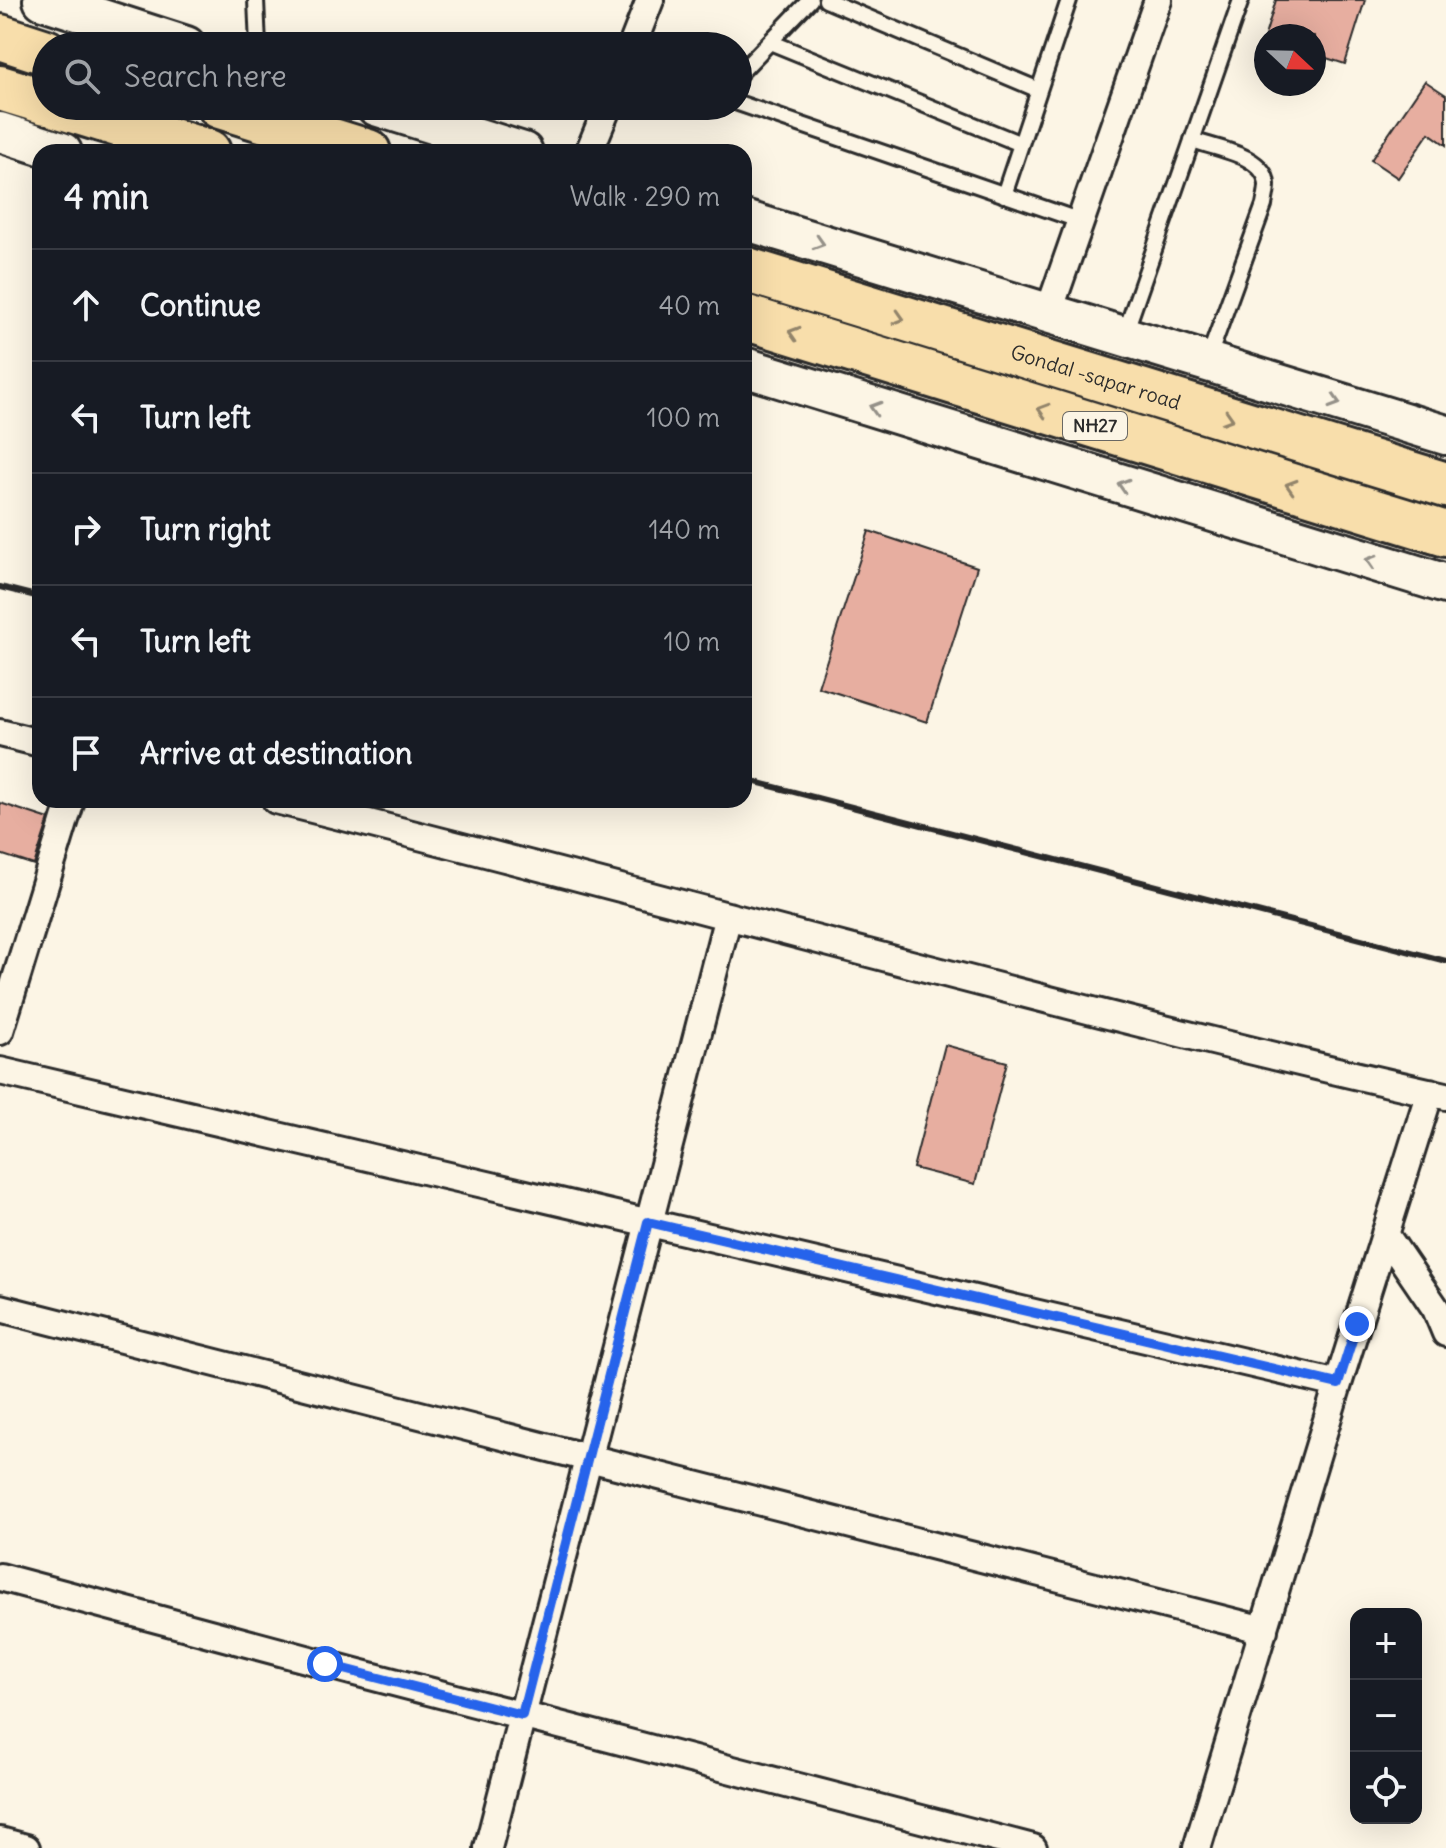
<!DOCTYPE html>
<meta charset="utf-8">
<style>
:root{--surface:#171b24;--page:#20242c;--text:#f1f3f6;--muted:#9ea1a6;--line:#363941}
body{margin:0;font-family:Delius,sans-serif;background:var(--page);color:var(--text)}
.controls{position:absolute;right:24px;bottom:24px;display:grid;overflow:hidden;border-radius:16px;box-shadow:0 8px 32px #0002}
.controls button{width:72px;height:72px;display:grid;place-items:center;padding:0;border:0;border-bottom:2px solid var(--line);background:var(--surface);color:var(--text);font:40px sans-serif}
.compass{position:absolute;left:1254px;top:24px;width:72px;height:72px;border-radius:50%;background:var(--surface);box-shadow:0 8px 32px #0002;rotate:112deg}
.stop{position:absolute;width:24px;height:24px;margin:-18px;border:6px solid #2563eb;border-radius:50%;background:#fff}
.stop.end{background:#2563eb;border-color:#fff;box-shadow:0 2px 8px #0008}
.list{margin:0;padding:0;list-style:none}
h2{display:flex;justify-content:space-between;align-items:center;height:104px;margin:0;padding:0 32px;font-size:34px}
h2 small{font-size:26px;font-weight:400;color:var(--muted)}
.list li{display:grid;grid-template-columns:52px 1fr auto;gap:24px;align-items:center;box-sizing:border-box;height:112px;padding:0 32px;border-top:2px solid var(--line)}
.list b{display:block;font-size:30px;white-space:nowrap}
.list em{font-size:26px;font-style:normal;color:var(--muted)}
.icon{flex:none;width:44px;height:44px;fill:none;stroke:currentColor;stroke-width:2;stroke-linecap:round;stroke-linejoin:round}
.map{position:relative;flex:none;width:1446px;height:1848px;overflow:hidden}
.search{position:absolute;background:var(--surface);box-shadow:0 8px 32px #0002;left:32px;top:32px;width:720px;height:88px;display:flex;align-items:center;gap:20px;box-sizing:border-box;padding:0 28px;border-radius:44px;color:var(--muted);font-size:30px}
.panel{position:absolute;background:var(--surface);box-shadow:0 8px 32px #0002;left:32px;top:144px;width:720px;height:664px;border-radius:24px}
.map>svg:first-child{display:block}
</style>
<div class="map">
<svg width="1446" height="1848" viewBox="0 0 1446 1848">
<rect width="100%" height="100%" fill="#fcf5e5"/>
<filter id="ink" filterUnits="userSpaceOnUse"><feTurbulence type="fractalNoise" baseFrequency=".0125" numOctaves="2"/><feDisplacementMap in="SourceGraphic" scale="16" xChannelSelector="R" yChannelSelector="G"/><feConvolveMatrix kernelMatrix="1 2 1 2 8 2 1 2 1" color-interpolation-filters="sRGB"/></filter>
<g filter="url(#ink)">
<!-- building -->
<path fill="#e7aea0" stroke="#2b2b2b" stroke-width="2" d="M1276,0H1365L1345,64L1314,54V36H1266V39H1264Z
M1425,81L1446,95V145L1429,133L1398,178L1371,160Z
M869,531L977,567L927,722L818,687Z
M0,803L49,819L34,865L0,854Z
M945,1045L1007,1062L975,1184L913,1168Z"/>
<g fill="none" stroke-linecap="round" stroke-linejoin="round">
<!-- lane casing -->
<g stroke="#2b2b2b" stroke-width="20">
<path id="lane" d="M256,0L258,46
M826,0L1039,90
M770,42L1021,144
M738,75L810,0
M738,103L1081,221
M1192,140C1214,148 1266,155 1267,185C1267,191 1265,199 1264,205L1207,362
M1004,195L1069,0
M1125,333L1241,0"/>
</g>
<!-- street casing -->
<g stroke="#2b2b2b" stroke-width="32">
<path id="street" d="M632,46L650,0
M589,152L608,106
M1048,314L1158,0
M0,733L40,743
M276,800C667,896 1053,1008 1446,1096
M0,1031L71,800
M0,1071L1338,1384
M1385,1234L1436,1309L1446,1333
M0,1308L1264,1630
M0,1577L355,1672L1033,1848
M0,1841L26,1848
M488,1848L728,916
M1197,1848L1338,1384L1430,1092"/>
</g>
<!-- secondary casing -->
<g stroke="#2b2b2b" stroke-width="44">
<path id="secondary" d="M43,0L186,46
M376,106L523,152
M0,132L62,152
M744,220L1446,435
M744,367L1446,584"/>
</g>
<!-- highway casing -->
<g stroke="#2b2b2b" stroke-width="50">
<g id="highway">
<path d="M0,37L46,52"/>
<path d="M0,88L46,102"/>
<path d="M59,106L208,152"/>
<path d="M220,106L368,152"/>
<path id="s1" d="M744,269L1446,485"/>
<path d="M744,317L1446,534"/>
</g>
</g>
<!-- lane -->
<use href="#lane" stroke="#fcf5e5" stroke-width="14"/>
<!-- street -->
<use href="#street" stroke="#fcf5e5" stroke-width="26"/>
<!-- secondary -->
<use href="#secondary" stroke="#fcf5e5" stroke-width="38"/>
<!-- highway -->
<use href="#highway" stroke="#f8deab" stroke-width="44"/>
<!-- rail -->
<path stroke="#2b2b2b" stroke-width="6" d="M0,587L40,597
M744,779L1446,961"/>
</g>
<!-- one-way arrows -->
<defs><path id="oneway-chevron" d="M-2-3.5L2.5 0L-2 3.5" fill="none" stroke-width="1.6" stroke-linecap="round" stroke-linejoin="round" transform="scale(2)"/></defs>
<g stroke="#949088">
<use href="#oneway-chevron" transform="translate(819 243) rotate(17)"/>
<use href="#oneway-chevron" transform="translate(1335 402) rotate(17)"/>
<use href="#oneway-chevron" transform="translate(875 408) rotate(-163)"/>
<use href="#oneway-chevron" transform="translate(1123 485) rotate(-163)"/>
<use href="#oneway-chevron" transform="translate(1371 561) rotate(-163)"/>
</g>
<g stroke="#92846b">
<use href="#oneway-chevron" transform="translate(899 318) rotate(17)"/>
<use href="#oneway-chevron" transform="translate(794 333) rotate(-163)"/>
<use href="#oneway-chevron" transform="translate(1043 410) rotate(-163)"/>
<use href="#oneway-chevron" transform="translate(1228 418) rotate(17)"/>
<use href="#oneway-chevron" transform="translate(1291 486) rotate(-163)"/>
</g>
</g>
<g fill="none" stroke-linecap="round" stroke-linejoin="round" filter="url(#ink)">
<!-- route -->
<path stroke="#2563eb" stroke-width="10" d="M325,1664L522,1715L648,1222L1338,1384L1357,1324"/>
</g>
<g text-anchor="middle" stroke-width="8" stroke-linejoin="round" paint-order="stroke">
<!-- shield labels -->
<rect fill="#fcf5e5" stroke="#6a6863" stroke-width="2" x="1063" y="412" width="64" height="28" rx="6"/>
<g font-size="18" font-weight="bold" fill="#2b2b2b">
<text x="1095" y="432">NH27</text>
</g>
<!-- street labels -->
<g font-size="20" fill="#2b2b2b" stroke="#fcf5e5">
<text dy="7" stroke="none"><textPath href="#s1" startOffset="368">Gondal -sapar road</textPath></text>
</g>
</g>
</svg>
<div class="controls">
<button>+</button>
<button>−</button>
<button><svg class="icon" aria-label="locate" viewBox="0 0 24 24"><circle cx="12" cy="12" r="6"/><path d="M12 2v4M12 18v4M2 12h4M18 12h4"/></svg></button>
</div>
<svg class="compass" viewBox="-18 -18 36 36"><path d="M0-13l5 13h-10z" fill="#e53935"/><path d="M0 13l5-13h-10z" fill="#9ea1a6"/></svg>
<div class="stop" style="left:325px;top:1664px"></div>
<div class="stop end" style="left:1357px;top:1324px"></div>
<div class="search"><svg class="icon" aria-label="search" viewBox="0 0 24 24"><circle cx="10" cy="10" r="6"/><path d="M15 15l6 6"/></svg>Search here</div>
<section class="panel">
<h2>4 min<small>Walk · 290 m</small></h2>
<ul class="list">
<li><svg class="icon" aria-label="ahead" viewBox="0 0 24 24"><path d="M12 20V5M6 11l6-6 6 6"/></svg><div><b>Continue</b></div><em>40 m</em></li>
<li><svg class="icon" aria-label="left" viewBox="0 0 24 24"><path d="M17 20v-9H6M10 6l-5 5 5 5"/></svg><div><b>Turn left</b></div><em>100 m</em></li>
<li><svg class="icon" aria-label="right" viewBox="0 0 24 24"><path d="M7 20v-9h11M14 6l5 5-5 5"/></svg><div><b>Turn right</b></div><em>140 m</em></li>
<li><svg class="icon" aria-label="left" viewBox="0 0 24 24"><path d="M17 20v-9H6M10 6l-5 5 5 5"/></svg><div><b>Turn left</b></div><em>10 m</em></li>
<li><svg class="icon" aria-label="arrive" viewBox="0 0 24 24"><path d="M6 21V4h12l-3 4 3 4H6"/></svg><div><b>Arrive at destination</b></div></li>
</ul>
</section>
</div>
